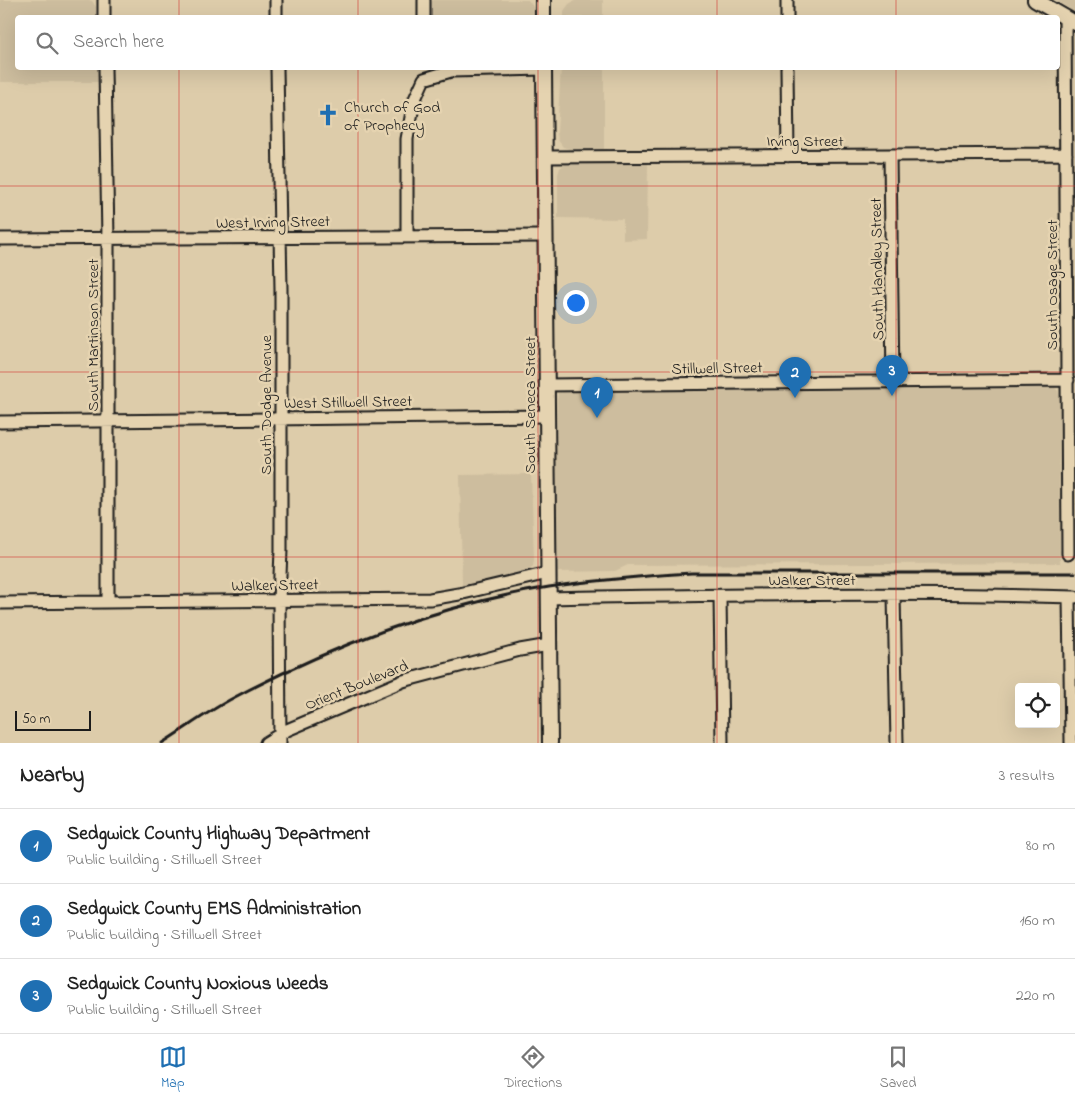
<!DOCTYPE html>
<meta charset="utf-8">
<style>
:root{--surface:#fff;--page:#f2f2f2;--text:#222;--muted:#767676;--line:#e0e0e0;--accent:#1f6fb2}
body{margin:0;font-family:"Indie Flower",sans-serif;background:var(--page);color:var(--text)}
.controls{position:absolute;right:15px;bottom:15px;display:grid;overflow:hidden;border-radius:5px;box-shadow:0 5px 20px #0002}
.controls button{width:45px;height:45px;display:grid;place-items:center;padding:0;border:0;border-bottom:1px solid var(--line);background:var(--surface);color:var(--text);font:25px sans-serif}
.scale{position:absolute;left:15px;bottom:12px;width:76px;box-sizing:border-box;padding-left:5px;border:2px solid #1c1c1c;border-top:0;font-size:14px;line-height:18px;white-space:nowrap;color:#1c1c1c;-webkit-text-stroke:4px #e5d3b0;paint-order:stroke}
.you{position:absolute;left:575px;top:302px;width:18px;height:18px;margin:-12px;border:4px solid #fff;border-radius:50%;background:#1a73e8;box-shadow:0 0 0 8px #1a73e833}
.badge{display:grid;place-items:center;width:32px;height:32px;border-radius:50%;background:var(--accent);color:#fff;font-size:16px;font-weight:700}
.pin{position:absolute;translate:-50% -41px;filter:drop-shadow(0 1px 2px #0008)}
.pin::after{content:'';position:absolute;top:26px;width:18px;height:15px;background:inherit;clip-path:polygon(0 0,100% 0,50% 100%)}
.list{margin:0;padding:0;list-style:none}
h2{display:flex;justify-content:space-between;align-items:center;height:65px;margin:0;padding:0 20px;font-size:21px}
h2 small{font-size:16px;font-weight:400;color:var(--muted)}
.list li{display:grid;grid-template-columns:32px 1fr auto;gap:15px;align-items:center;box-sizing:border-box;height:75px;padding:0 20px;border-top:1px solid var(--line)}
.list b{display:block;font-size:19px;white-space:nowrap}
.list p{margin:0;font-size:16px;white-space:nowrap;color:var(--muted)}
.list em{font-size:16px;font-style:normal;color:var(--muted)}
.icon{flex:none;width:28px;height:28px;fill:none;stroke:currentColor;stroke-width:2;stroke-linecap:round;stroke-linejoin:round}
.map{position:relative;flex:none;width:1075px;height:743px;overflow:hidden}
.search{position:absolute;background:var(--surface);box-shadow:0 5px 20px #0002;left:15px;right:15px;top:15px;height:55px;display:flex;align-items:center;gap:12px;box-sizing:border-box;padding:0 18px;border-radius:5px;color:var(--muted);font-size:19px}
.sheet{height:290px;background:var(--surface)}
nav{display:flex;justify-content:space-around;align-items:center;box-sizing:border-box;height:70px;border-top:1px solid var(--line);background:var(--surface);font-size:14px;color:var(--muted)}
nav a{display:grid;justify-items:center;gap:2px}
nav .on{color:var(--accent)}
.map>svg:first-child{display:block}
</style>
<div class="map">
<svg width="1075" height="743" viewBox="0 0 1075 743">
<rect width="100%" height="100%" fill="#dca"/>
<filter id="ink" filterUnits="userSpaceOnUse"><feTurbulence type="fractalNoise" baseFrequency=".02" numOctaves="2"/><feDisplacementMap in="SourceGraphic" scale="10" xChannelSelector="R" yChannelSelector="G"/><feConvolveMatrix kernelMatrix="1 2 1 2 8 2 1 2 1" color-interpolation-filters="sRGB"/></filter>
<g filter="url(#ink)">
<!-- built -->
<path fill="#cdbd9e" d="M0,0H89L92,1L96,7L97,17L18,18V68H97L98,82H0Z
M433,0H528L534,8L535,17H430V3Z
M576,0H603V17H564V11L569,4Z
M1056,0H1075V455L1070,9Z
M561,68H604V151H575L563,147L558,140L557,132Z
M572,163H648L647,239L623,240V219L558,218V174L560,168L565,164Z
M1054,387L1058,391L1059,396L1060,563L628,565L615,571L556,572L557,400L558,393L575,390Z
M531,474L534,559L533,566L529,570L462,586L460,475Z"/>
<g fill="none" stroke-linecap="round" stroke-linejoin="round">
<!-- minor casing -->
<g stroke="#1c1c1c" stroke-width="15">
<path id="minor" d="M104,0V18
M276,0V18
M424,0V18
M787,0V18
M1065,17L1068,554
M105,68L108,239V602
M277,68L281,289V550L279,600L280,743
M787,68L788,156
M890,156L893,381
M545,157L1066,154
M407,236V139L414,101L424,79L451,71L544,69
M0,239L545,236
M547,385L1068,380
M0,422L547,416
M894,595L897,743
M720,596L722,743
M1069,597L1071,743
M548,598C724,595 900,592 1075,597
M0,603L430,599L459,594L548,573
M266,743L287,730L403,681L520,650L549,645"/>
</g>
<!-- tertiary casing -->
<g stroke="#1c1c1c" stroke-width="18">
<path id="tertiary" d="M543,0V18
M1035,0L1075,23
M544,68L550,743"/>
</g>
<!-- minor -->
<use href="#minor" stroke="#e5d3b0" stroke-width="11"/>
<!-- tertiary -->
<use href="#tertiary" stroke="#e5d3b0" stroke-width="14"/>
<!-- rail -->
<path stroke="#1c1c1c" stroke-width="3" d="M162,743C186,728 210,710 235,697C332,646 440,605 549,587C596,580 644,576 692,573H1075"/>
</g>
</g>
<!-- grid -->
<path fill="none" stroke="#d62828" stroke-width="1" stroke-opacity="0.55" d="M179,0V18M358,0V18M538,0V18M717,0V18M896,0V18M179,68V743M358,68V743M538,68V743M717,68V743M896,68V743M0,186H1075M0,372H1075M0,557H1075"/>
<!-- icons -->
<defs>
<g id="church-bare" transform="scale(1.725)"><path d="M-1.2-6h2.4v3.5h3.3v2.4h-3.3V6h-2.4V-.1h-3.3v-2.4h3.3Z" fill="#1f6fb2" stroke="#e5d3b0" stroke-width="2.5" paint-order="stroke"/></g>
</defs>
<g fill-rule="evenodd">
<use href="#church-bare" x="328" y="115"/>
</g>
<g text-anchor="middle" stroke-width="5" stroke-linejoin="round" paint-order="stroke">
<!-- poi labels -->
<g font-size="16" fill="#1c1c1c" stroke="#e5d3b0" text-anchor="start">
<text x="344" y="112">Church of God<tspan x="344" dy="18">of Prophecy</tspan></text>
</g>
<!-- street labels -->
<g font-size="16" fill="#1c1c1c" stroke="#e5d3b0">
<text x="805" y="146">Irving Street</text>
<text transform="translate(273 221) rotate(-1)" y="6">West Irving Street</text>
<text transform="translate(876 269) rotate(-91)" y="6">South Handley Street</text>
<text transform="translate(1051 285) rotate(-90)" y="6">South Osage Street</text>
<text transform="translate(92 335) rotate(-90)" y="6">South Martinson Street</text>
<text transform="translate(717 367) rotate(-1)" y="6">Stillwell Street</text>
<text transform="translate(348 401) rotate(-1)" y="6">West Stillwell Street</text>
<text transform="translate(265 405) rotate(-90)" y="6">South Dodge Avenue</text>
<text transform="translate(529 405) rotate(-90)" y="6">South Seneca Street</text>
<text x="812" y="585">Walker Street</text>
<text transform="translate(275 584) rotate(-1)" y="6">Walker Street</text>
<text transform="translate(356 684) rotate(-22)" y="6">Orient Boulevard</text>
</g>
</g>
</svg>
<div class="controls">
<button><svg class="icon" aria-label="locate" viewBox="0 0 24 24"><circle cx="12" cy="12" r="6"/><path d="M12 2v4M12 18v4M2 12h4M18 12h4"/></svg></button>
</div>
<div class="scale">50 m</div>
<div class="you"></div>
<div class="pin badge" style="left:597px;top:418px">1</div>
<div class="pin badge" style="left:795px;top:398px">2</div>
<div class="pin badge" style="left:892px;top:396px">3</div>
<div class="search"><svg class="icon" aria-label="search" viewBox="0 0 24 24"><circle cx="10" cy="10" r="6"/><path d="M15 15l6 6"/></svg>Search here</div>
</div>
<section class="sheet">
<h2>Nearby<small>3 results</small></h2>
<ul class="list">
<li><span class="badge">1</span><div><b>Sedgwick County Highway Department</b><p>Public building · Stillwell Street</p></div><em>80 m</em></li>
<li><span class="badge">2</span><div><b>Sedgwick County EMS Administration</b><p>Public building · Stillwell Street</p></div><em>160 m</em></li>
<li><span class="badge">3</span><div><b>Sedgwick County Noxious Weeds</b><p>Public building · Stillwell Street</p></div><em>220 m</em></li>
</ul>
</section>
<nav>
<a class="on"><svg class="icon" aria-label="map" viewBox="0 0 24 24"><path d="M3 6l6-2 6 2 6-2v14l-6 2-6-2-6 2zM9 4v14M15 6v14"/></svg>Map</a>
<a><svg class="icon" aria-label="directions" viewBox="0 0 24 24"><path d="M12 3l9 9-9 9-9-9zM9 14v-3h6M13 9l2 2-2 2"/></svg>Directions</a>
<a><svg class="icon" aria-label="saved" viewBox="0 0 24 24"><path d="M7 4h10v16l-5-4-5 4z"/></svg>Saved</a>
</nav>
